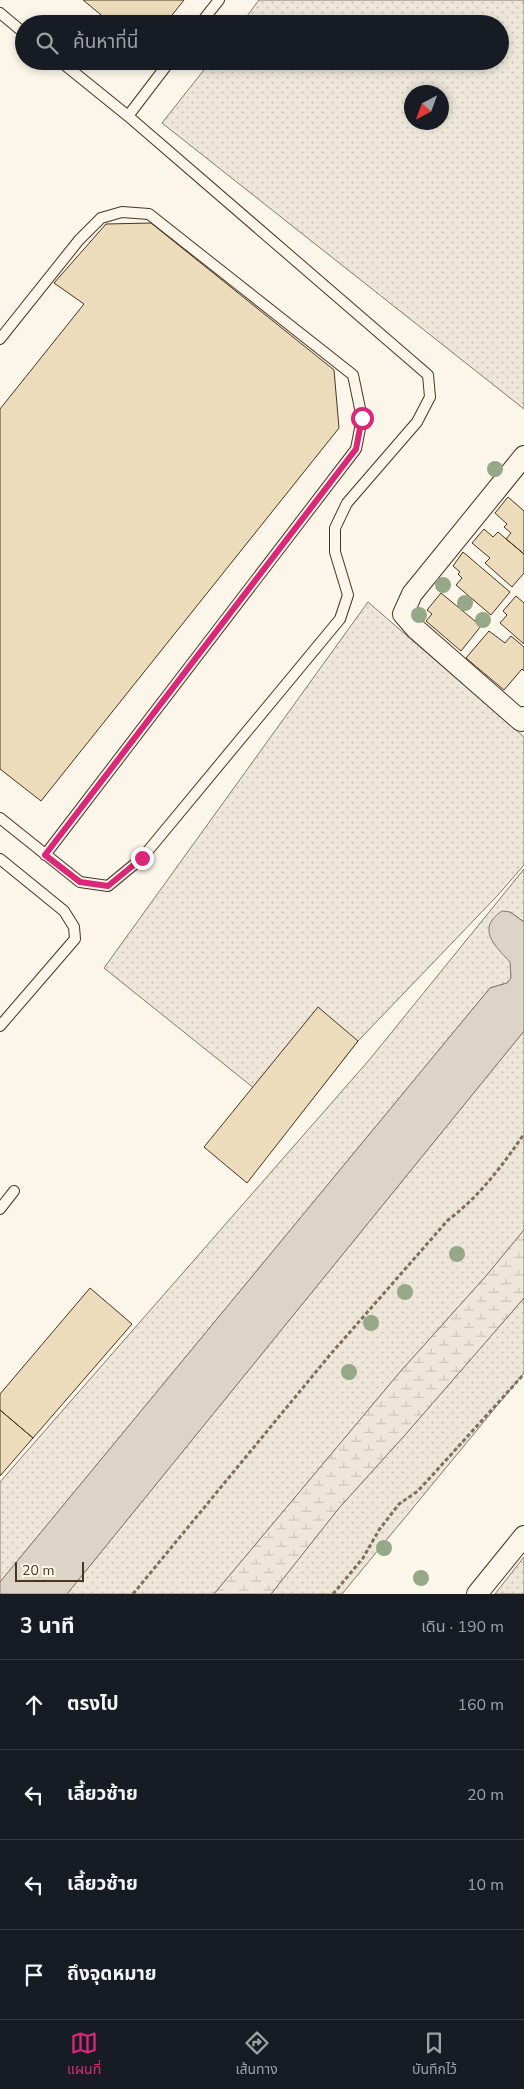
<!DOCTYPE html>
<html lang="th">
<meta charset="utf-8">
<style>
:root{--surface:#171b24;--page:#242831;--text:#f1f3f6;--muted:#9ea1a6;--line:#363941;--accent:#db2777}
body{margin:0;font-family:"Nunito Sans","Noto Sans Thai",sans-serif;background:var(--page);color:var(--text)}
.compass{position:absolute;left:404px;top:85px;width:45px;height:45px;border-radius:50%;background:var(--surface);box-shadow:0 2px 8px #0003;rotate:221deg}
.scale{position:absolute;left:15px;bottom:12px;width:69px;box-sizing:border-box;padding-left:5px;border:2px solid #4a3520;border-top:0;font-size:14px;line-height:18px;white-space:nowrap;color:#4a3520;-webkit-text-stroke:4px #fbf6e9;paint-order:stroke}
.stop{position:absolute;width:15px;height:15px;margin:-11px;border:4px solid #db2777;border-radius:50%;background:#fff}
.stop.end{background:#db2777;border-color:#fff;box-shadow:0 1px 5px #0008}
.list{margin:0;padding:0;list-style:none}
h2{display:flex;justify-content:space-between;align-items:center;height:65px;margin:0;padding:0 20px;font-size:21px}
h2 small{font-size:16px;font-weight:400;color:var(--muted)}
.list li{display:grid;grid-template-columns:32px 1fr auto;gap:15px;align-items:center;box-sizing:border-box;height:90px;padding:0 20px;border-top:1px solid var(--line)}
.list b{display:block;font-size:19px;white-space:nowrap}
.list em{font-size:16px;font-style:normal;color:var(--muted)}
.icon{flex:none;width:28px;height:28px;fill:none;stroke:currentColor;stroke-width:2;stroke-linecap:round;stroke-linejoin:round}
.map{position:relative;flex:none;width:524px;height:1594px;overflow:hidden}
.search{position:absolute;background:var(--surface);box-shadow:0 2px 8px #0003;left:15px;right:15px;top:15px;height:55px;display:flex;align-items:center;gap:12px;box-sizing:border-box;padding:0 18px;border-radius:28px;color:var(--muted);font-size:19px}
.sheet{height:425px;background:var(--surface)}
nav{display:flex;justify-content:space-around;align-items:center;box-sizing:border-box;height:70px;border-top:1px solid var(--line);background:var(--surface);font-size:14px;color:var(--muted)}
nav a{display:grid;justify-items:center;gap:2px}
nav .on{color:var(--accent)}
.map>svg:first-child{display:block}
</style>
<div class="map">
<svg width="524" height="1594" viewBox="0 0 524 1594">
<defs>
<pattern id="grass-dots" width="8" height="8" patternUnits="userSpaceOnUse" patternTransform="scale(1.25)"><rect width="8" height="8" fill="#ede6d9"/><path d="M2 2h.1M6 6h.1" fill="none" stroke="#cdc6ba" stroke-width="1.8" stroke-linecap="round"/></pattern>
<pattern id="wetland-marsh" width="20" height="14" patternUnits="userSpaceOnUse" patternTransform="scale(1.25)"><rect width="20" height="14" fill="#ede6d9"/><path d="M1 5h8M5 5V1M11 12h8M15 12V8" fill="none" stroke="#cdc6ba"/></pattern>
</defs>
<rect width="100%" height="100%" fill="#fbf6e9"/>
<!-- grass -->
<path fill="url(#grass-dots)" stroke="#887966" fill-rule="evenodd" d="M259,0H524V409L162,123L211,61H500V24H241ZM442,92V122H412V92Z
M368,602L524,737V865L498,895L358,1041L295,1121L104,968Z
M524,869V922L510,912L511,978L507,983L490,988L0,1582V1482L370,1059Z
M524,1031V1230L486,1276L400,1372L214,1594H67Z
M524,1298V1373L342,1594H271L339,1508L405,1435Z
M524,1557V1594H495Z"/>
<!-- wetland -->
<path fill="url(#wetland-marsh)" stroke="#887966" d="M524,1230V1298L405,1435L339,1508L271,1594H214L400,1372L486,1276Z"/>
<!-- water -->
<path fill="#dcd4c6" stroke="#887966" d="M502,911L510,912L524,922V1031L67,1594H0V1582L490,988L507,983L511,978L510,962C494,945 476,928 502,911Z"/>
<!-- building -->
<path fill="#ecdcbc" stroke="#4a3520" d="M83,0H184L165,24H112Z
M151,223L334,370L339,428L41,801L0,769V409L84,304L54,283L106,224Z
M508,497L524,511V554L506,539L511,533L504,527L507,524L495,513Z
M484,529L493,537L498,532L524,554V573L512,587L485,563L490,558L472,543Z
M463,552L510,592L491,615L456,585L462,578L458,574L460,572L453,566Z
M441,593L481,626L461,651L426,621L432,614L427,610Z
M516,596L524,603V644L500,623L507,615L503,611Z
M489,631L505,643L511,636L524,647V671L522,669L504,690L466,658Z
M318,1007L358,1041L247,1183L204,1147Z
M90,1288L132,1324L33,1438L0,1410V1394Z
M0,1410L33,1438L0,1476Z"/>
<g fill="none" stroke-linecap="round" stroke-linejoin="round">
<!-- lane casing -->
<g stroke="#4a3520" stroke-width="12">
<path id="lane" d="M0,13L24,33
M200,24L219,0
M60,61L128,116
M0,339L79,240L101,218L122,212L149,214L353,375L362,418L356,449L45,855
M0,818L80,882L108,886L142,858L340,619L348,595L335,552V528L347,503L417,422L430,397L428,375L128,116L170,61
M0,859L64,911L74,927L75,939L0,1026
M0,1209L14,1191"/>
</g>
<!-- street casing -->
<g stroke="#4a3520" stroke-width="22">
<path id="street" d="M524,456L412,594L403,614L416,629L521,721L524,717
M477,1594L524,1536"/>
</g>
<!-- path -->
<path stroke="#7f6f5c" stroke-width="3" stroke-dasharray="4 2.5" stroke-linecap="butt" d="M133,1594L329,1356L448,1220C479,1197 502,1166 524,1134
M333,1594L363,1558L379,1530L399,1504L418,1491L524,1374"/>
<!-- lane -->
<use href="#lane" stroke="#fbf6e9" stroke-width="10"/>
<!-- street -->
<use href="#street" stroke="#fbf6e9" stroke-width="20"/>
</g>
<!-- trees -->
<g fill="#96a887">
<circle cx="495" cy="469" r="8"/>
<circle cx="443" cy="585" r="8"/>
<circle cx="465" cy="603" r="8"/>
<circle cx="419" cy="615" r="8"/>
<circle cx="483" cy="620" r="8"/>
<circle cx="457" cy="1254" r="8"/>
<circle cx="405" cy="1292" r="8"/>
<circle cx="371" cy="1323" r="8"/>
<circle cx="349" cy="1372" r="8"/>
<circle cx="384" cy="1548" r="8"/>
<circle cx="421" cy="1578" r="8"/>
</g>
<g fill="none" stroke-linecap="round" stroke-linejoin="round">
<!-- route -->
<path stroke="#db2777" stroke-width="6" d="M142,858L108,886L80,882L45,855L356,449L362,418"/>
</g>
</svg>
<svg class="compass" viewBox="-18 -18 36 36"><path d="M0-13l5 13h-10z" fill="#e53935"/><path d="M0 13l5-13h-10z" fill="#9ea1a6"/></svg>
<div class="scale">20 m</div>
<div class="stop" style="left:362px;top:418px"></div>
<div class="stop end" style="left:142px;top:858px"></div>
<div class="search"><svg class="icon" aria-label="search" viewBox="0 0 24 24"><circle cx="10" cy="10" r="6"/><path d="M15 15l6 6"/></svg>ค้นหาที่นี่</div>
</div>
<section class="sheet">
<h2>3 นาที<small>เดิน · 190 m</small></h2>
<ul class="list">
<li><svg class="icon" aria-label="ahead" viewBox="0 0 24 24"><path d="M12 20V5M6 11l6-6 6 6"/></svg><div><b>ตรงไป</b></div><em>160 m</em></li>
<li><svg class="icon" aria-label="left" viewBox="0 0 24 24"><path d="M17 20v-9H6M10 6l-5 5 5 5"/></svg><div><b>เลี้ยวซ้าย</b></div><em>20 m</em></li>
<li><svg class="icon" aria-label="left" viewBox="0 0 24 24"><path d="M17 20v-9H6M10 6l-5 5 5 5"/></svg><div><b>เลี้ยวซ้าย</b></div><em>10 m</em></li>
<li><svg class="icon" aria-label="arrive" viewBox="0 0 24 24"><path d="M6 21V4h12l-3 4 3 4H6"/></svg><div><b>ถึงจุดหมาย</b></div></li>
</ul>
</section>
<nav>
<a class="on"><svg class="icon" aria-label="map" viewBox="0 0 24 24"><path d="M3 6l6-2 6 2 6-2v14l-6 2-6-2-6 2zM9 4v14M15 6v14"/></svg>แผนที่</a>
<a><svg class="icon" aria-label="directions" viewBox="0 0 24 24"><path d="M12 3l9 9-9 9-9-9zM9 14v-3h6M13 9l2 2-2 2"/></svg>เส้นทาง</a>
<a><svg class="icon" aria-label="saved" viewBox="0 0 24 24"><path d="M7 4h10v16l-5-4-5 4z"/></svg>บันทึกไว้</a>
</nav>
